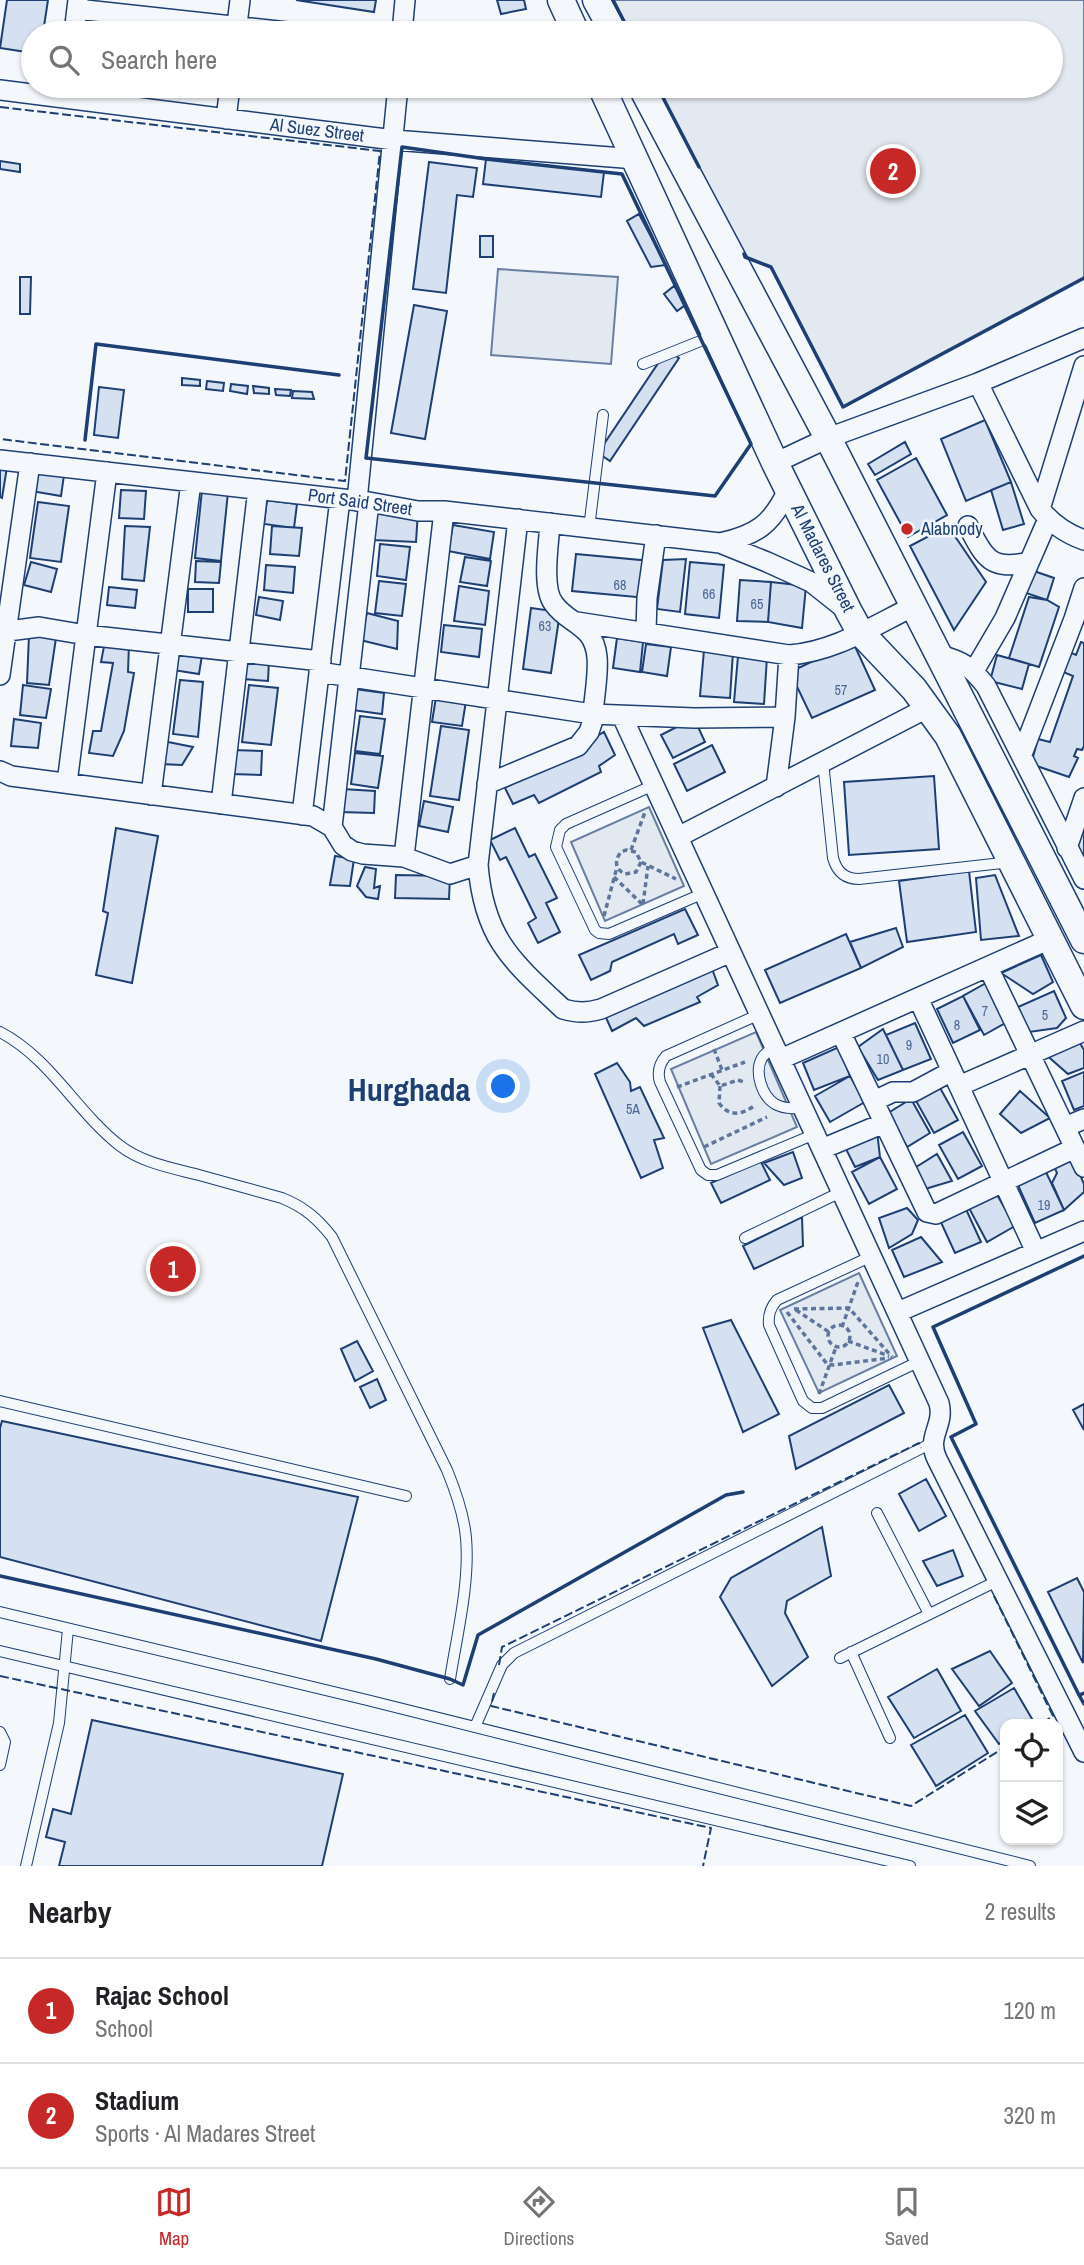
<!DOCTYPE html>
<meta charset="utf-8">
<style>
:root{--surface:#fff;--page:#f6f6f6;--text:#202124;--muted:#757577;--line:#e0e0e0;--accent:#c62828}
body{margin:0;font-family:"Archivo Narrow",sans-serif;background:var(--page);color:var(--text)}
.controls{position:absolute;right:21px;bottom:21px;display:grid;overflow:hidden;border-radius:14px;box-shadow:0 2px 5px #0004}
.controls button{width:63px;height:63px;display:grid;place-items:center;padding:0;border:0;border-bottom:2px solid var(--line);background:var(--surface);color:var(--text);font:35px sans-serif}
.you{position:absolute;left:504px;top:1087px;width:24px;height:24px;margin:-18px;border:5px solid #fff;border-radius:50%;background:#1a73e8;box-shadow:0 0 0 10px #1a73e833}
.badge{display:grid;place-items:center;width:46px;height:46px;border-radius:50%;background:var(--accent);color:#fff;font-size:23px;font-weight:700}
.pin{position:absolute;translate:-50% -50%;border:4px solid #fff;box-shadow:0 2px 7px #0006}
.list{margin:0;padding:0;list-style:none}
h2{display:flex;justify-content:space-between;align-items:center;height:91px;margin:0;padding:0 28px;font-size:30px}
h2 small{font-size:23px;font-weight:400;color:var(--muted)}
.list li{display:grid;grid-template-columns:46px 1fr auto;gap:21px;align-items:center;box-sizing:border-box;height:105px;padding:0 28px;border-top:2px solid var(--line)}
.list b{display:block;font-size:26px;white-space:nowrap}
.list p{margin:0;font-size:23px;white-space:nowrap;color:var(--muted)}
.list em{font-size:23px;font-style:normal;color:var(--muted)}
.icon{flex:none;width:38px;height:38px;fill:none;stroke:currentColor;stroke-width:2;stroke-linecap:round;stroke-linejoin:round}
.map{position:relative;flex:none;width:1084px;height:1866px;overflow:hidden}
.search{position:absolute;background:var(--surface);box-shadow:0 2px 5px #0004;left:21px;right:21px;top:21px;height:77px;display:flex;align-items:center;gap:18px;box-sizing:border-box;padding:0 24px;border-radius:38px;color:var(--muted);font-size:26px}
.sheet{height:301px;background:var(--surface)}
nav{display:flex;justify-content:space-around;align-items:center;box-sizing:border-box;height:98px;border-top:2px solid var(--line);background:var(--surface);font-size:19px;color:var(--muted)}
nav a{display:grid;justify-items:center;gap:4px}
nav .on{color:var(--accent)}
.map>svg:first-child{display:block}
</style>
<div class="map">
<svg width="1084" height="1866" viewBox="0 0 1084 1866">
<rect width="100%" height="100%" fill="#f4f7fb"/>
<!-- green -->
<path fill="#e3e9f0" stroke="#687fa3" stroke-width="2" d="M613,0H1084V278L843,407L771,267L745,257L657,86H1051V33H630Z
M498,269L618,277L611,364L491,355Z
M649,807L684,886L605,921L571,842Z
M756,1032L797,1127L711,1164L671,1069Z
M859,1273L897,1356L819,1393L780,1310Z"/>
<!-- building -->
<path fill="#d5e0f0" stroke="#1d3f73" stroke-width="2" d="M7,0H48L43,33H33V53L0,48Z
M296,0H376L374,12Z
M497,0H524L526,9L501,14Z
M90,17L189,33H87Z
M486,159L604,172L601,197L483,184Z
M0,161L20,164V172L0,169Z
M429,162L477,168L473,197L457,195L446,293L413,289Z
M639,214L666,265L651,267L627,221Z
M480,236H493V257H480Z
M20,277H31L30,314H20Z
M674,286L688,303L677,311L664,294Z
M414,305L447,311L425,439L391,433Z
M667,350L679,358L610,461L598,453Z
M182,378L200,380V386L182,385Z
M207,381L224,383L223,391L206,389Z
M231,384L248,386L247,394L230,391Z
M253,386L269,388V394L254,393Z
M99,387L124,390L118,438L94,435Z
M275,389L291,390L290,396L276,395Z
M293,391L312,392L314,399L292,398Z
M985,420L1011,482L966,501L941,439Z
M905,442L911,454L875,475L868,464Z
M916,458L947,515L908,537L877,480Z
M0,466L7,467L2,498L0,497Z
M35,469L64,475L61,496L31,491Z
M1011,482L1024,524L1003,530L991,490Z
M121,490L146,491L144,519L119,518Z
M202,490L228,492L221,561L195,558Z
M267,500L297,504L294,528L264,524Z
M38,502L69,506L61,562L30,558Z
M375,508L418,511L416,542L373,540Z
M453,525L494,532L490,559L448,551Z
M125,526L150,527L144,581L122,579Z
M272,526L302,528L299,556L270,554Z
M948,526L986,582L954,630L910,546Z
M380,544L410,547L406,580L377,576Z
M576,554L651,561L647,598L572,591Z
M465,557L491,561L487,586L460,582Z
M686,559L680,612L657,609L663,560Z
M196,561L221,562L219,583L195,582Z
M31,562L57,569L51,592L24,585Z
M690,562L724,565L719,618L685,614Z
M266,565L295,567L293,593L264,590Z
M1028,569L1054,578L1047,600L1020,591Z
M740,580L771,582L768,622L737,621Z
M379,581L406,584L402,616L375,613Z
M771,582L806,586L802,628L768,622Z
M459,586L489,591L485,625L454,621Z
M109,587L137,590L135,608L107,605Z
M188,589H213V612H188Z
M259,597L283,601L280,620L256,615Z
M1029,597L1047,600L1059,607L1039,667L1009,658Z
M531,608L560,612L551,673L523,669Z
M367,613L398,621L397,649L360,640Z
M444,625L482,629L479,657L441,652Z
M29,635L56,638L49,685L27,683Z
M617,638L643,642L640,672L613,668Z
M105,641L129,644L128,672L134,673L124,731L113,756L89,753L93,731H101L113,663L101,662Z
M853,642L875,690L812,718L790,672Z
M1081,642L1084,643V746L1082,750L1077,749L1074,756L1078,758L1069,777L1031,764L1038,739L1050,742L1073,676L1061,671L1067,651L1076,655Z
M646,644L671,647L667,676L642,672Z
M704,650L733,652L730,698L700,696Z
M177,652L202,655L199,674L173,670Z
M997,655L1029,664L1022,689L990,681Z
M738,656L767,657L764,704L734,702Z
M246,659L269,660L268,681L243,679Z
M180,680L203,682L198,737L173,734Z
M23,685L51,689L46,718L20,715Z
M249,685L278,688L271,745L242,742Z
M355,689L384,693L382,714L352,710Z
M436,697L466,701L462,726L432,722Z
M360,716L385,719L380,754L355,751Z
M694,718L705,742L673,758L661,735Z
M14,719L41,723L38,748L11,746Z
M441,726L469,730L459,800L430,796Z
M604,732L615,755L599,766L601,772L539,803L534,795L513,804L505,788Z
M163,741L193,747L182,765L160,764Z
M712,745L725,772L687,791L674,764Z
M232,750L262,751L261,775L231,774Z
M355,753L383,756L378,788L351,784Z
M934,776L939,849L849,855L844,782Z
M342,789L375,791L374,813L340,812Z
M1084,798V854L1067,848Z
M424,801L453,807L448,832L419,826Z
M116,828L158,836L132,983L96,975L108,913L103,911Z
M515,828L529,857L535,854L557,898L546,903L560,932L538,943L528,923L536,918L506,857L500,860L490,840Z
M335,856L354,859L350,886L330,885Z
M365,867L376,869L374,888L380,886L378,899L366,897L357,886Z
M969,871L976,932L907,942L899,881Z
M396,875L450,876L449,899L395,898Z
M995,875L1019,936L981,940L976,878Z
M685,909L698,935L678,944L674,934L612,962L610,971L591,980L579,955Z
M896,928L903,947L861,968L850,942Z
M846,934L861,968L780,1003L765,970Z
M1041,955L1053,982L1033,994L1001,973Z
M711,966L718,985L697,997L700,1002L644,1026L636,1018L612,1031L604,1013Z
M986,983L1007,1022L984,1035L963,996Z
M1054,991L1066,1018L1057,1028L1029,1032L1018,1007Z
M963,996L980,1030L953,1043L937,1009Z
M915,1023L931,1059L903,1070L886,1035Z
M883,1029L903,1070L878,1080L858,1047Z
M1077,1038L1084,1050V1068L1068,1074L1043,1052Z
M839,1047L850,1076L814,1090L803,1063Z
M617,1063L630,1082L631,1091L640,1087L664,1138L654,1140L663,1168L641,1178L595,1074Z
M1084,1072V1106L1074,1110L1062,1081Z
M850,1076L865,1102L830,1122L815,1096Z
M939,1086L958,1120L934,1133L915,1099Z
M1020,1091L1050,1118L1021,1133L1000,1114Z
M911,1099L930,1133L907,1147L888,1113Z
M877,1131L880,1157L855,1167L845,1147Z
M963,1132L982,1166L958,1179L939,1145Z
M793,1152L802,1178L784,1185L764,1163Z
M937,1154L952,1181L925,1189L913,1169Z
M1072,1156L1084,1184V1192L1064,1210L1052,1183L1057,1173L1053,1164Z
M880,1157L897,1189L869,1204L852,1172Z
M760,1160L770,1180L721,1203L711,1183Z
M1045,1170L1064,1210L1035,1223L1017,1183Z
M996,1193L1015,1226L987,1242L969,1208Z
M965,1207L981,1242L955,1253L939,1218Z
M907,1208L918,1220L912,1234L889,1248L879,1218Z
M802,1217L803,1246L754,1269L743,1246Z
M921,1237L942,1262L904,1277L892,1250Z
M731,1320L779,1414L743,1432L703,1328Z
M357,1341L373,1371L355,1381L341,1349Z
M377,1379L386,1400L370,1408L360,1387Z
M889,1385L904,1413L796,1469L789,1436Z
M1084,1404V1430L1073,1410Z
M2,1421L358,1497L321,1641L0,1557V1428Z
M926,1479L946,1516L919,1531L899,1494Z
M822,1527L831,1576L787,1601L785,1613L808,1657L772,1686L720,1597L731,1578Z
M953,1550L963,1576L937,1586L923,1561Z
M1077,1578L1084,1592L1083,1663L1048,1592Z
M990,1651L1012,1683L979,1706L952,1669Z
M937,1669L961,1711L914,1738L888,1697Z
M1014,1688L1035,1724H1005V1741L999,1744L975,1711Z
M965,1715L988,1753L936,1786L911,1745Z
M92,1720L343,1774L322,1866H59L65,1842L46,1837L53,1809L71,1814Z"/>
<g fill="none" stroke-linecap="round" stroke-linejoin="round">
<!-- lane casing -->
<g stroke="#1d3f73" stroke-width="12">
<path id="lane" d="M643,364L713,336
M589,528L603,415
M823,762L833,858C837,872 845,879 859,879L1011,862
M654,785L566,824L560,830L556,847L595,930L599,933L609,934L704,893
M760,1014L666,1056C659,1064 657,1072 660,1082L701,1170L708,1175H717L815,1134
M0,1032C50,1058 76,1111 119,1145C142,1163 172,1168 199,1175C227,1183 254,1190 282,1198C304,1207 317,1218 332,1237L447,1470C456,1492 464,1514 466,1538C470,1582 457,1635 450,1679
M775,1046C770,1050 765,1053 762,1058C754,1072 762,1096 775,1104C784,1109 793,1109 803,1107
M745,1238L841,1192
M872,1256L777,1300C770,1308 768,1315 769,1325L803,1401L812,1408H822L920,1361
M0,1401L406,1496
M877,1513L929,1614
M0,1612L367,1700L1030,1866
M0,1651L910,1866
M851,1652L890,1738
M840,1658L997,1581
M475,1727L502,1665L514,1653L932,1443
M0,1732L5,1742L0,1765
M26,1866L59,1723L68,1629"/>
</g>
<!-- street casing -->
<g stroke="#1d3f73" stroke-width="22">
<path id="street" d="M77,9L296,33
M74,33L78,0
M236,33L240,0
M402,33L405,0
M0,90L394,140L636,159
M226,119L230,86
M978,383L1040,509C1052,524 1067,534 1084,540
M0,460L369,502L418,511H444L720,543L767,562L811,582L845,609
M775,463L828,438L978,383L1084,338
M357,501L398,86
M1040,509L1084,366
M518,519L478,865C484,939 512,961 563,1009C577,1013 587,1013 601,1009L731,952
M968,526C985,558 990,571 1029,562
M720,543C757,535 772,524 788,490
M577,622L789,655C834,652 873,626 914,606
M0,632L39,627L86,635L321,661
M646,632L647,598L656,535
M939,655C963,661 971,667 986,686L1084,879
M974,671L1005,618L1048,519
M319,672L592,714L694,718L785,717
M0,675L30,463
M622,716L939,1403C945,1426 926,1436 937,1459L1084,1752
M1022,754L1074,619L1084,588
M0,771L11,776L313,816L332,827L343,845L352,851L363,854L404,857L450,874L478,865
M67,783L107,472
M487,784L578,746L589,732L592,723C593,704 599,675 597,657C594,624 569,625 554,604C541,588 549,543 550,523
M776,787L785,717L789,655
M151,795L191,482
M221,804L258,489
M302,815L340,499
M332,827L369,502
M678,837L927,708
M1067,848L1084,798
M404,857L444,511
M988,967L1084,1167
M918,998L1036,1252
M841,1033L927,1212L936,1214L1075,1148
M781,1059L1050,939
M959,1086L1084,1031
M874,1101L893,1092H913L952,1071
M1065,1127L1084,1119
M822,1149L884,1123
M898,1312L1084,1231"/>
</g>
<!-- secondary casing -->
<g stroke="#1d3f73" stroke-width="29">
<path id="secondary" d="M561,0L576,33
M596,0L614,33
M601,86L775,463L849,612L860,632L914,689L948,736L1084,1006
M641,86L828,438L1084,940"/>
</g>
<!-- path -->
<path stroke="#5e769c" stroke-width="3.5" stroke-dasharray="5 3.5" stroke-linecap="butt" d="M631,850L645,812
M641,862L636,872L625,874C615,869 614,861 621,852L626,850L636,852L641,862L676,879
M614,877L643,905
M643,904L648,866
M604,916L617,867
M714,1049L722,1070
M711,1074L720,1086L738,1080L744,1082
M720,1086L719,1103C729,1117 741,1115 754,1106
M677,1087L745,1062
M704,1147L767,1117
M794,1309L849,1308L892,1357
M796,1310L829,1332
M787,1312L827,1364L833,1365L889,1358
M828 1336a11 11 0 1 1 22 0a11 11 0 1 1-22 0Z
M842,1327L859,1279
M848,1341L889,1356
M819,1394L836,1347"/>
<!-- lane -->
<use href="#lane" stroke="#f4f7fb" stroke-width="10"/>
<!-- street -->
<use href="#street" stroke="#f4f7fb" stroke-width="19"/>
<!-- secondary -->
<use href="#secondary" stroke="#f4f7fb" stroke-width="26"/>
<!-- fence -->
<path stroke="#1d3f73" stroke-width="2" stroke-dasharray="9 3.5" stroke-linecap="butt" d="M0,107L380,151L345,481L0,439
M994,1596L1053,1716L1041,1724
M499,1665L502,1647L919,1443L921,1448
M0,1676L711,1828L703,1866
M494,1693L491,1706L911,1806L1005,1747"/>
<!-- wall -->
<path stroke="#1d3f73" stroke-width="3.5" d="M613,0L630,33
M657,86L699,167
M402,147L486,159L622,174L751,444L715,496L366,458Z
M744,254L745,257L771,267L843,407L1084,278
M85,440L96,344L339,375
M1084,1256L933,1327L976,1424L951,1437L1079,1695L1084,1693
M0,1576L376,1659L450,1679L463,1685L478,1635L726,1495L743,1492
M1081,1695H1079L1084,1704"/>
</g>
<!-- markers -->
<circle fill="#c62828" stroke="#f4f7fb" stroke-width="2.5" cx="907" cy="529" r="7"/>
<g text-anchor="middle" stroke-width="5" stroke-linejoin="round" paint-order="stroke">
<!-- number labels -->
<g font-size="14" fill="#4b6792">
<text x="620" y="590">68</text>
<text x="709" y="599">66</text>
<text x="757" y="609">65</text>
<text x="545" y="631">63</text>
<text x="841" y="695">57</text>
<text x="985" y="1016">7</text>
<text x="1045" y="1020">5</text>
<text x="957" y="1030">8</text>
<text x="909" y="1050">9</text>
<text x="883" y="1064">10</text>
<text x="633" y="1114">5A</text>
<text x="1044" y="1210">19</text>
</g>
<!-- street labels -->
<g font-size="18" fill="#1d3f73" stroke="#f4f7fb">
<text transform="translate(317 130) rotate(7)" y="6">Al Suez Street</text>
<text transform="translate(360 502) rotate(8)" y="6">Port Said Street</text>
<text transform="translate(823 558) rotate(63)" y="6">Al Madares Street</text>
</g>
<!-- poi labels -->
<g font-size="18" fill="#1d3f73" stroke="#f4f7fb" text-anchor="start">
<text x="921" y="535">Alabnody</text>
</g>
<!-- town labels -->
<g font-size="32" font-weight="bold" fill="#1d3f73" stroke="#f4f7fb">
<text x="409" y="1101">Hurghada</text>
</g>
</g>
</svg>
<div class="controls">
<button><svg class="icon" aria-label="locate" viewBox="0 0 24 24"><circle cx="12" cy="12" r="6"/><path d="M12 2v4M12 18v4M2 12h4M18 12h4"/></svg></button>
<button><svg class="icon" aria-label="layers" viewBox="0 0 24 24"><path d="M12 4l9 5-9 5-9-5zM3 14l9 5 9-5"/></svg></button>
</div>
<div class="you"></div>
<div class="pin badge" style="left:173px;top:1269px">1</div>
<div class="pin badge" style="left:893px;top:171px">2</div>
<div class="search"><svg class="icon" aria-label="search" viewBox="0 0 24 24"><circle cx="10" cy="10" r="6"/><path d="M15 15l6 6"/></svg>Search here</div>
</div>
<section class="sheet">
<h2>Nearby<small>2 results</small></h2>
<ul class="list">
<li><span class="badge">1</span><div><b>Rajac School</b><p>School</p></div><em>120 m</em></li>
<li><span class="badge">2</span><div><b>Stadium</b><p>Sports · Al Madares Street</p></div><em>320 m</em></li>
</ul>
</section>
<nav>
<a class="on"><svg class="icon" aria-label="map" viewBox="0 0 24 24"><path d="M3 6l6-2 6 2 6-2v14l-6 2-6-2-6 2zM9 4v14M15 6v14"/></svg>Map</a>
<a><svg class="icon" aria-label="directions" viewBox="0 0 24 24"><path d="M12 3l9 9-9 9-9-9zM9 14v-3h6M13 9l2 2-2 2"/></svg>Directions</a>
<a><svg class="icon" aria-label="saved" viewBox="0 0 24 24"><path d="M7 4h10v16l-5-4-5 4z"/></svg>Saved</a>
</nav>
